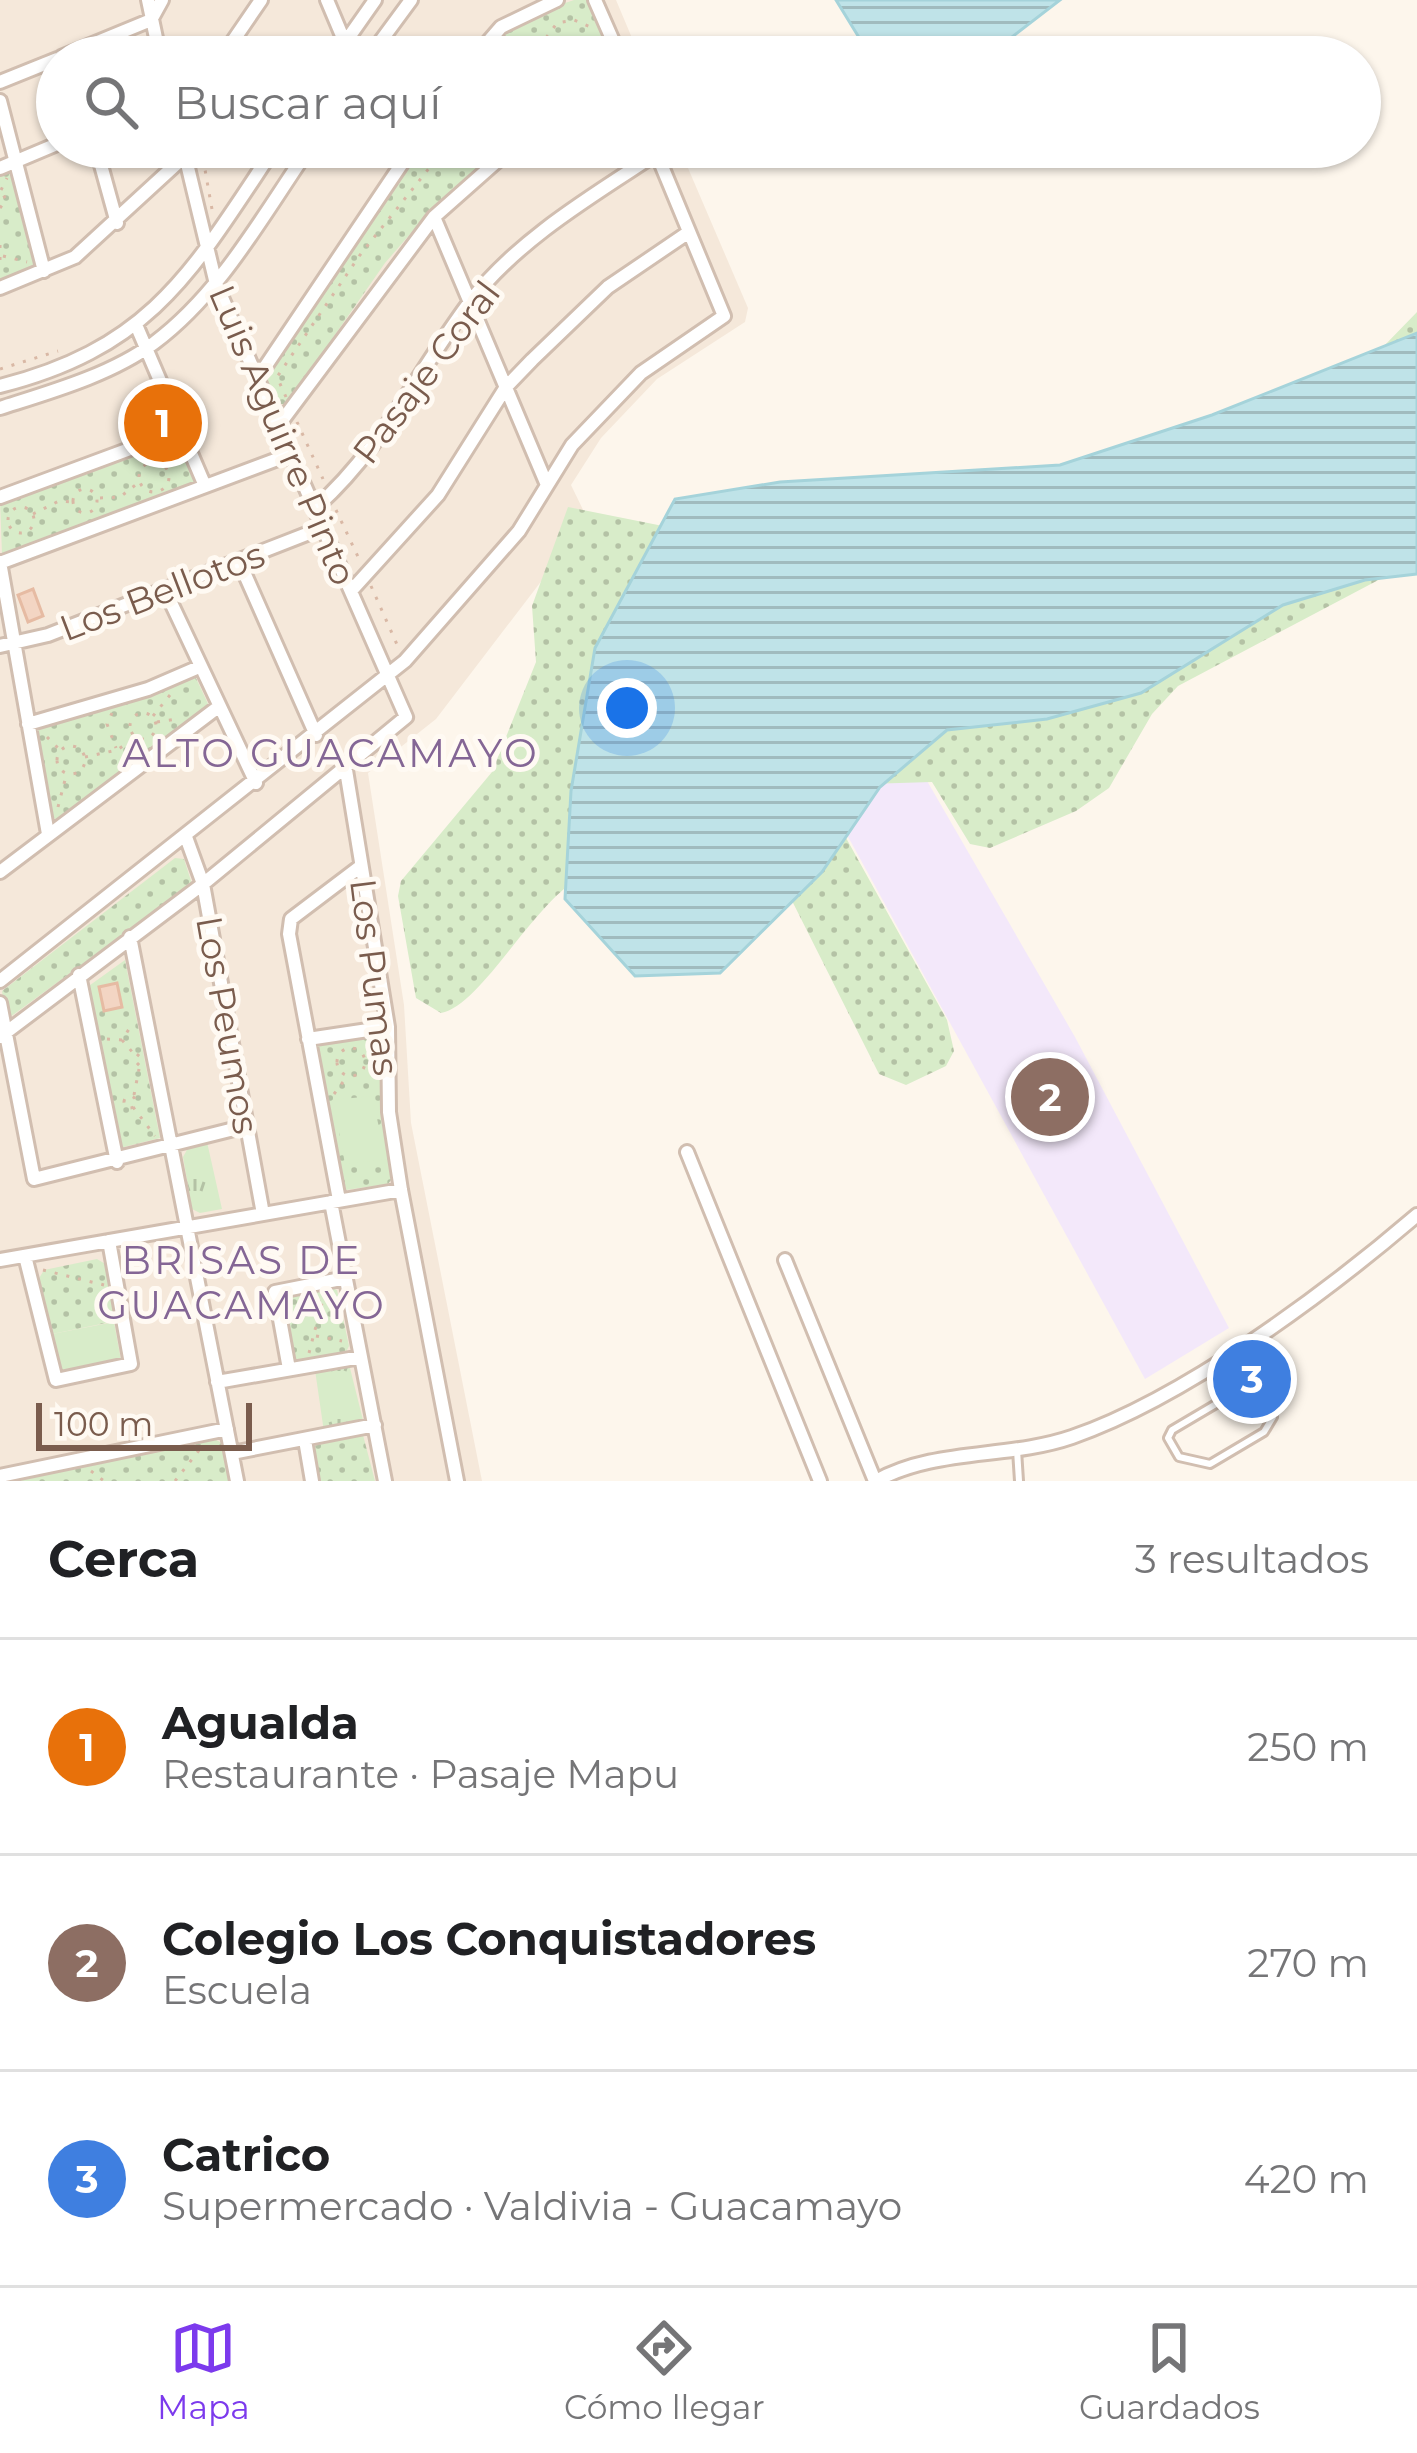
<!DOCTYPE html>
<html lang="es">
<meta charset="utf-8">
<style>
:root{--surface:#fff;--page:#f2f2f2;--text:#202124;--muted:#757577;--line:#e0e0e0;--accent:#7c3aed}
body{margin:0;font-family:Montserrat,sans-serif;background:var(--page);color:var(--text)}
.scale{position:absolute;left:36px;bottom:30px;width:216px;box-sizing:border-box;padding-left:12px;border:6px solid #7a5c4d;border-top:0;font-size:33px;line-height:42px;white-space:nowrap;color:#7a5c4d;-webkit-text-stroke:9px #fffaf3;paint-order:stroke}
.you{position:absolute;left:627px;top:708px;width:42px;height:42px;margin:-30px;border:9px solid #fff;border-radius:50%;background:#1a73e8;box-shadow:0 0 0 18px #1a73e833}
.badge{display:grid;place-items:center;width:78px;height:78px;border-radius:50%;background:var(--accent);color:#fff;font-size:39px;font-weight:700}
.pin{position:absolute;translate:-50% -50%;border:6px solid #fff;box-shadow:0 3px 12px #0006}
.list{margin:0;padding:0;list-style:none}
h2{display:flex;justify-content:space-between;align-items:center;height:156px;margin:0;padding:0 48px;font-size:51px}
h2 small{font-size:39px;font-weight:400;color:var(--muted)}
.list li{display:grid;grid-template-columns:78px 1fr auto;gap:36px;align-items:center;box-sizing:border-box;height:216px;padding:0 48px;border-top:3px solid var(--line)}
.list b{display:block;font-size:45px;white-space:nowrap}
.list p{margin:0;font-size:39px;white-space:nowrap;color:var(--muted)}
.list em{font-size:39px;font-style:normal;color:var(--muted)}
.icon{flex:none;width:66px;height:66px;fill:none;stroke:currentColor;stroke-width:2;stroke-linecap:round;stroke-linejoin:round}
.map{position:relative;flex:none;width:1417px;height:1481px;overflow:hidden}
.search{position:absolute;background:var(--surface);box-shadow:0 3px 9px #0004;left:36px;right:36px;top:36px;height:132px;display:flex;align-items:center;gap:30px;box-sizing:border-box;padding:0 42px;border-radius:66px;color:var(--muted);font-size:45px}
.sheet{height:804px;background:var(--surface)}
nav{display:flex;justify-content:space-around;align-items:center;box-sizing:border-box;height:168px;border-top:3px solid var(--line);background:var(--surface);font-size:33px;color:var(--muted)}
nav a{display:grid;justify-items:center;gap:6px}
nav .on{color:var(--accent)}
.map>svg:first-child{display:block}
</style>
<div class="map">
<svg width="1417" height="1481" viewBox="0 0 1417 1481">
<defs>
<pattern id="grass-tufts" width="24" height="20" patternUnits="userSpaceOnUse" patternTransform="scale(3)"><rect width="24" height="20" fill="#d8ecc9"/><path d="M3 7l-1-3M5 7V3M7 7l1-3M15 17l-1-3M17 17v-4M19 17l1-3" fill="none" stroke="#b4c2a5"/></pattern>
<pattern id="park-dots" width="8" height="8" patternUnits="userSpaceOnUse" patternTransform="scale(3)"><rect width="8" height="8" fill="#d8ecc9"/><path d="M2 2h.1M6 6h.1" fill="none" stroke="#b4c2a5" stroke-width="1.8" stroke-linecap="round"/></pattern>
<pattern id="water-rules" width="6" height="5" patternUnits="userSpaceOnUse" patternTransform="scale(3)"><rect width="6" height="5" fill="#bfe3e8"/><path d="M0 2.5h6" fill="none" stroke="#a0bbbe"/></pattern>
</defs>
<rect width="100%" height="100%" fill="#fdf6ec"/>
<!-- residential -->
<path fill="#f5e8da" d="M0,0H616L640,57H57V147H679L748,308L745,322L657,379L601,438L571,485L588,520L436,719L368,773L404,1005L411,1123L482,1481H0Z"/>
<!-- education -->
<path fill="#f3e8fa" d="M919,767L1075,1037L1229,1328L1145,1379L829,802Z"/>
<!-- grass -->
<path fill="url(#grass-tufts)" d="M207,1142L222,1209L200,1213L192,1209L183,1157L188,1148Z
M349,1364L363,1420L324,1432L315,1370Z"/>
<!-- park -->
<path fill="url(#park-dots)" d="M574,0H589L611,57H482C508,25 535,13 574,0Z
M420,147H504L431,210L385,263L286,405L277,403L267,382L269,373Z
M10,168L16,171L39,269L0,283V172Z
M1417,312V572L1386,576L1178,686L1152,714L1109,788L1076,811L990,848L970,844L932,782L867,784L825,800L947,1020L954,1051L946,1066L906,1085L879,1074L774,865C735,866 615,860 587,873C533,900 483,1005 441,1013L416,998L398,896L401,881L492,772L536,662L532,606L568,507L678,529L1095,534L1279,425L1383,347Z
M178,436L197,481L193,485L23,551L2,554L0,500Z
M195,676L210,708L59,822L49,814L36,731Z
M175,858L184,859L192,884L6,1020L2,991Z
M125,960L160,1138L120,1148L86,988Z
M378,1034L387,1062L382,1111L394,1176L388,1184L346,1190L314,1047L318,1042Z
M97,1259L107,1265L116,1321L52,1334L38,1280L44,1270Z
M332,1288L337,1290L349,1346L345,1354L301,1363L292,1358L282,1302L285,1295Z
M363,1435L375,1481H316L313,1446Z
M216,1440L226,1445L233,1481H6Z"/>
<!-- pitch -->
<path fill="#d8ecc9" d="M372,1096L386,1159L345,1164L333,1100Z
M114,1322L121,1360L60,1372L52,1334Z"/>
<!-- water -->
<path fill="url(#water-rules)" stroke="#a5d3da" stroke-width="3" d="M836,0H1060L986,57H871Z
M1417,333V574L1365,580L1283,605L1141,693L1047,719L947,730L880,787L822,872L720,973L635,976L565,899L571,791L595,648L675,499L780,482L1060,465L1212,415Z"/>
<!-- building -->
<path fill="#f3d5c3" stroke="#e6bba3" stroke-width="3" d="M33,589L43,616L28,622L18,595Z
M117,983L122,1007L104,1011L99,987Z
M1252,1365L1265,1384L1252,1393L1239,1374Z"/>
<g fill="none" stroke-linecap="round" stroke-linejoin="round">
<!-- service casing -->
<g stroke="#d1beb0" stroke-width="12">
<path id="service" d="M1218,1364C1225,1373 1231,1383 1238,1391C1249,1404 1264,1402 1273,1417L1264,1432L1210,1464L1179,1457L1168,1438L1172,1430L1238,1391
M1017,1450L1019,1481"/>
</g>
<!-- minor casing -->
<g stroke="#d1beb0" stroke-width="18">
<path id="minor" d="M148,0L160,57
M327,0L351,57
M595,0L620,57
M61,57L151,20L162,0
M222,57L261,0
M335,57L375,0
M369,57L411,0
M475,57L501,27L557,0
M0,82L57,59
M0,101L44,271
M96,147L117,223
M0,168L57,144
M434,217L547,485
M0,288L75,257L185,156
M137,327L205,486
M259,376L413,147
M0,386C153,347 193,270 275,147
M0,408C50,392 111,375 154,343C221,293 263,215 310,147
M278,426L434,217L513,147
M0,497L181,430
M314,509C380,452 418,371 469,303C517,240 592,196 656,154
M239,561L316,735
M0,562L48,834
M0,563L291,454
M351,591L438,495L506,387L532,360L608,287L689,232
M166,592L256,783
M0,646L48,635L322,528
M28,724L148,689L199,667
M345,764L388,1027L389,1112L401,1190L457,1481
M186,837L203,884L263,1214
M0,872L217,708
M130,937L237,1481
M79,975L117,1162
M0,981L405,661L519,531L572,445L641,373L724,316L654,147
M0,1003L34,1179L246,1126
M0,1037L203,884L406,717L216,284L183,147
M308,1039L388,1027
M687,1152L820,1481
M339,1200L289,934L291,919L361,866
M331,1202L385,1481
M25,1256L56,1380L131,1364L109,1241
M0,1260L401,1190
M785,1260L875,1481
M289,1369L275,1292L346,1278
M217,1382L361,1357
M305,1440L312,1481
M232,1453L375,1425
M0,1476L227,1429
M876,1481C935,1448 1008,1459 1072,1437C1185,1398 1326,1293 1417,1215"/>
</g>
<!-- path -->
<path stroke="#d9b8a5" stroke-width="3" stroke-dasharray="3 9" stroke-linecap="butt" d="M172,43L176,57
M532,57L557,23L574,20L593,28
M541,57H569
M201,147L213,215
M1,190L7,178
M0,208L6,200L1,190
M0,245V262
M3,256L27,262
M0,369L58,351
M286,397L277,377L360,255L446,147
M297,422L323,479
M139 477a15 15 0 1 1 30 0a15 15 0 1 1-30 0Z
M73 501a12 12 0 1 1 24 0a12 12 0 1 1-24 0Z
M100,498L120,497L138,483
M8 520a13 13 0 1 1 26 0a13 13 0 1 1-26 0Z
M336,510L360,561
M33,514L59,501L71,502
M371,586L399,649
M112,713L107,724L116,748
M130 726a13 13 0 1 1 26 0a13 13 0 1 1-26 0Z
M153,716L170,695
M157,722L177,719
M47,737L60,750
M57 760a14 14 0 1 1 28 0a14 14 0 1 1-28 0Z
M85,757L117,750L135,738
M58,807L66,776
M107,1039L122,1040L131,1026
M122,1040L134,1054
M337 1062a14 14 0 1 1 28 0a14 14 0 1 1-28 0Z
M139,1054L134,1060L141,1067
M334,1094L346,1078
M134,1095L139,1069
M124 1102a6 6 0 1 1 12 0a6 6 0 1 1-12 0Z
M133,1107L155,1136
M43,1270L104,1285
M316,1336L342,1341
M309,1353L323,1299
M91,1471L104,1481
M175,1481L200,1449"/>
<!-- service -->
<use href="#service" stroke="#fff" stroke-width="6"/>
<!-- minor -->
<use href="#minor" stroke="#fff" stroke-width="12"/>
</g>
<g text-anchor="middle" stroke-width="10" stroke-linejoin="round" paint-order="stroke">
<!-- street labels -->
<g font-size="36" fill="#7a5c4d" stroke="#fffaf3">
<text transform="translate(426 372) rotate(-53)" y="13">Pasaje Coral</text>
<text transform="translate(283 435) rotate(67)" y="13">Luis Aguirre Pinto</text>
<text transform="translate(162 591) rotate(-21)" y="13">Los Bellotos</text>
<text transform="translate(375 977) rotate(83)" y="13">Los Pumas</text>
<text transform="translate(228 1025) rotate(80)" y="13">Los Peumos</text>
</g>
<!-- neighbourhood labels -->
<g font-size="39" letter-spacing="3" fill="#846695" stroke="#fffaf3">
<text x="331" y="767">ALTO GUACAMAYO</text>
<text x="242" y="1274">BRISAS DE<tspan x="242" dy="45">GUACAMAYO</tspan></text>
</g>
</g>
</svg>
<div class="scale">100 m</div>
<div class="you"></div>
<div class="pin badge" style="left:163px;top:423px;background:#e8710a">1</div>
<div class="pin badge" style="left:1050px;top:1097px;background:#8d6e63">2</div>
<div class="pin badge" style="left:1252px;top:1379px;background:#3f7fe0">3</div>
<div class="search"><svg class="icon" aria-label="search" viewBox="0 0 24 24"><circle cx="10" cy="10" r="6"/><path d="M15 15l6 6"/></svg>Buscar aquí</div>
</div>
<section class="sheet">
<h2>Cerca<small>3 resultados</small></h2>
<ul class="list">
<li><span class="badge" style="background:#e8710a">1</span><div><b>Agualda</b><p>Restaurante · Pasaje Mapu</p></div><em>250 m</em></li>
<li><span class="badge" style="background:#8d6e63">2</span><div><b>Colegio Los Conquistadores</b><p>Escuela</p></div><em>270 m</em></li>
<li><span class="badge" style="background:#3f7fe0">3</span><div><b>Catrico</b><p>Supermercado · Valdivia - Guacamayo</p></div><em>420 m</em></li>
</ul>
</section>
<nav>
<a class="on"><svg class="icon" aria-label="map" viewBox="0 0 24 24"><path d="M3 6l6-2 6 2 6-2v14l-6 2-6-2-6 2zM9 4v14M15 6v14"/></svg>Mapa</a>
<a><svg class="icon" aria-label="directions" viewBox="0 0 24 24"><path d="M12 3l9 9-9 9-9-9zM9 14v-3h6M13 9l2 2-2 2"/></svg>Cómo llegar</a>
<a><svg class="icon" aria-label="saved" viewBox="0 0 24 24"><path d="M7 4h10v16l-5-4-5 4z"/></svg>Guardados</a>
</nav>
